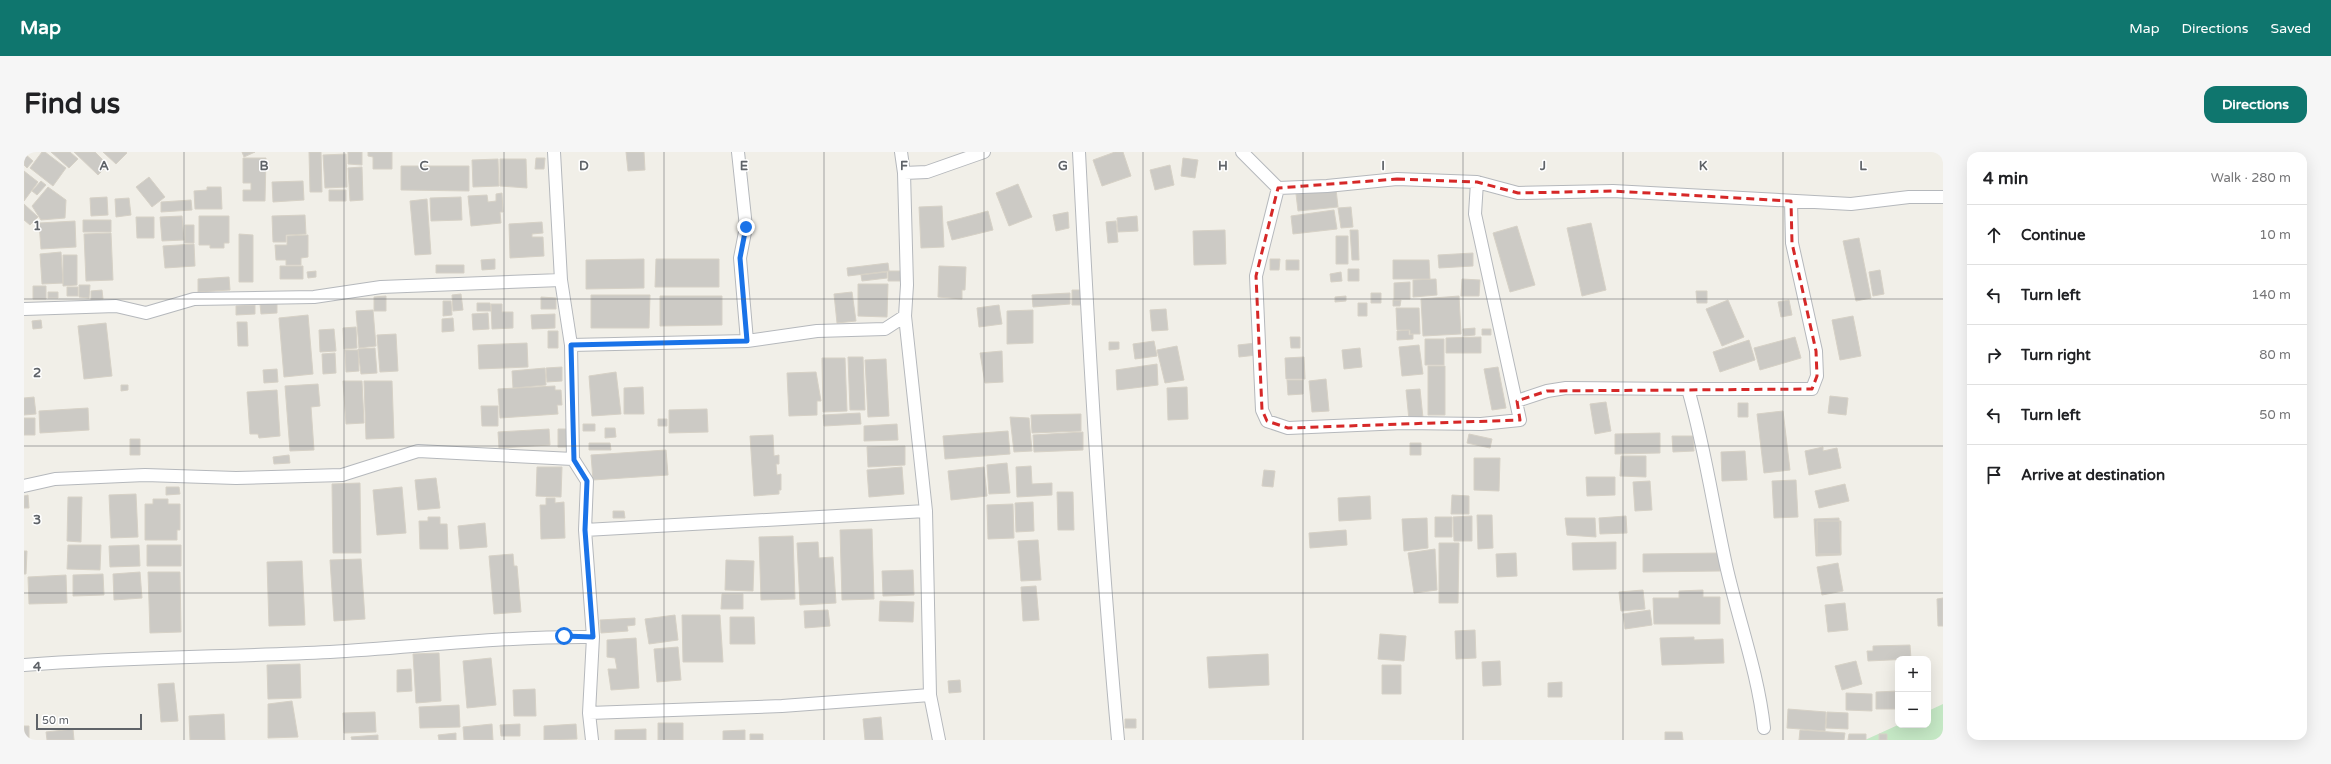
<!DOCTYPE html>
<meta charset="utf-8">
<style>
:root{--surface:#fff;--page:#f6f6f6;--text:#202124;--muted:#757577;--line:#e0e0e0;--accent:#0f766e}
body{margin:0;font-family:"Varela Round",sans-serif;background:var(--page);color:var(--text)}
.controls{position:absolute;right:12px;bottom:12px;display:grid;overflow:hidden;border-radius:8px;box-shadow:0 4px 16px #0002}
.controls button{width:36px;height:36px;display:grid;place-items:center;padding:0;border:0;border-bottom:1px solid var(--line);background:var(--surface);color:var(--text);font:20px sans-serif}
.scale{position:absolute;left:12px;bottom:10px;width:106px;box-sizing:border-box;padding-left:4px;border:2px solid #5f6368;border-top:0;font-size:11px;line-height:14px;white-space:nowrap;color:#5f6368;-webkit-text-stroke:3px #fff;paint-order:stroke}
.stop{position:absolute;width:12px;height:12px;margin:-9px;border:3px solid #1a73e8;border-radius:50%;background:#fff}
.stop.end{background:#1a73e8;border-color:#fff;box-shadow:0 1px 4px #0008}
.list{margin:0;padding:0;list-style:none}
h2{display:flex;justify-content:space-between;align-items:center;height:52px;margin:0;padding:0 16px;font-size:17px}
h2 small{font-size:13px;font-weight:400;color:var(--muted)}
.list li{display:grid;grid-template-columns:26px 1fr auto;gap:12px;align-items:center;box-sizing:border-box;height:60px;padding:0 16px;border-top:1px solid var(--line)}
.list b{display:block;font-size:15px;white-space:nowrap}
.list em{font-size:13px;font-style:normal;color:var(--muted)}
.icon{flex:none;width:22px;height:22px;fill:none;stroke:currentColor;stroke-width:2;stroke-linecap:round;stroke-linejoin:round}
.map{position:relative;flex:none;width:1919px;height:588px;overflow:hidden;border-radius:12px}
header{display:flex;align-items:center;gap:24px;box-sizing:border-box;height:56px;padding:0 20px;background:var(--accent);color:#fff}
header strong{font-size:19px}
nav{display:flex;gap:22px;margin-inline-start:auto;font-size:14px}
.intro{display:flex;align-items:center;justify-content:space-between;box-sizing:border-box;height:96px;padding:0 24px}
h1{margin:0;font-size:28px}
.button{padding:10px 18px;border-radius:12px;background:var(--accent);color:#fff;font-size:14px;font-weight:700}
main{display:flex;gap:24px;padding:0 24px}
aside{flex:1;background:var(--surface);border-radius:12px;box-shadow:0 4px 16px #0002}
.map>svg:first-child{display:block}
</style>
<header>
<strong>Map</strong>
<nav><a>Map</a><a>Directions</a><a>Saved</a></nav>
</header>
<div class="intro"><h1>Find us</h1><a class="button">Directions</a></div>
<main>
<div class="map">
<svg width="1919" height="588" viewBox="0 0 1919 588">
<rect width="100%" height="100%" fill="#f1efe8"/>
<!-- green -->
<path fill="#c5e8c5" d="M1919,552V588H1841L1874,573H1904V559Z"/>
<!-- building -->
<path fill="#cccac5" stroke="#d6d1c6" d="M18,0H21L42,16L29,34L6,16Z
M27,0H46L54,7L45,16Z
M50,0H71L84,13L74,23Z
M79,0H102L103,1L92,12Z
M218,0H231L220,5Z
M285,0H297L298,40H286Z
M324,0H338V13L324,12Z
M344,0H368V17H349V5L344,4Z
M602,0H620L621,18L604,19Z
M1091,0H1099L1107,24L1078,34L1069,8Z
M0,1L9,9L3,16L0,13Z
M322,2L323,35L301,36L299,3Z
M219,6H242L241,49H219V38H227V31H219Z
M512,6H521L520,17H511Z
M1159,6L1174,8L1171,26L1157,24Z
M474,7L475,34L449,35L448,8Z
M476,7H502L503,36L476,34Z
M1146,13L1150,33L1131,38L1126,18Z
M377,14H445V39L377,38Z
M338,15L339,48L326,49L324,16Z
M0,19L14,30L0,49Z
M125,25L141,45L128,55L112,35Z
M17,29L22,33L13,43L8,39Z
M279,29L280,48L249,50L248,30Z
M994,32L1008,65L985,74L972,41Z
M24,35L42,48L41,66L17,68L8,54Z
M183,35H197L198,57H171L170,39L183,38Z
M1312,37L1314,55L1274,59L1272,42Z
M305,38H322V49H305Z
M478,41L479,60H476L477,71L447,74L444,44L463,43L464,50L472,49V42Z
M83,45L84,63L67,64L66,46Z
M437,45L438,68L407,69L406,46Z
M105,46L107,63L92,65L91,47Z
M403,47L407,102L391,103L386,49Z
M167,48L168,58L137,60V50Z
M0,52L14,65L6,73L0,68Z
M918,54L920,95L897,96L895,55Z
M1327,55L1329,75L1317,76L1314,56Z
M1310,58L1313,77L1269,82L1267,64Z
M964,59L969,78L928,88L923,70Z
M1044,60L1045,76L1032,79L1029,63Z
M281,63L282,82L262,83V90H249L248,64Z
M158,64L160,88L138,89L136,65Z
M175,64H205V91H200V96H186V93H175Z
M1113,64L1114,79L1094,80L1093,66Z
M112,65H130V86H113Z
M59,68H87V80H59Z
M51,69L52,95L17,97L15,71Z
M1092,69L1094,90L1084,91L1082,70Z
M518,70L519,81L508,82V85H519L520,104L486,106L485,72Z
M1567,71L1582,138L1558,144L1543,76Z
M161,73H170V91H161Z
M1493,74L1511,133L1486,140L1469,81Z
M1201,78L1202,112L1170,113L1169,79Z
M1326,78H1334L1335,108H1328Z
M87,81L89,128L62,129L60,82Z
M215,82L229,83V130H215Z
M284,83V105L277,106V113H262V108H252L251,93H263V84Z
M1312,84H1324V112H1312Z
M1835,86L1847,146L1832,149L1819,89Z
M170,92L171,114L141,116L139,94Z
M37,100L39,131L18,132L16,102Z
M1449,101V114L1415,116L1414,103Z
M39,103H53V133L39,134Z
M471,107V117L458,118L457,108Z
M620,107V136L562,137V108Z
M632,107H695V135H631Z
M1246,107H1256L1255,118H1246Z
M1262,108H1275V118H1262Z
M1369,108H1405L1406,127H1369Z
M864,111L865,119L824,124L823,116Z
M412,113H440V121H412Z
M256,114H279V127H256Z
M915,114L942,115L941,138H938V147L914,145Z
M1324,117H1335V129H1324Z
M1856,118L1860,142L1849,144L1845,120Z
M292,119V125L284,126L283,120Z
M864,119H878V129H864Z
M863,120V126L838,129L837,123Z
M1317,120L1318,129L1307,130L1306,122Z
M205,125L206,138L174,140V127Z
M1412,127L1413,143L1389,145V128Z
M1438,127L1456,128L1455,144H1437Z
M1386,130V147H1370V131Z
M834,132H864L863,165L834,164Z
M55,133H66L65,146L55,145Z
M9,134H22V147H9Z
M43,135H54V144H43Z
M78,138L79,147L67,148V139Z
M1048,138H1058L1059,153H1048Z
M1672,139H1683V151H1673Z
M24,140H34V146H24Z
M828,140L832,169L813,171L810,142Z
M1046,141V152L1009,155L1008,143Z
M1347,141H1357V151H1347Z
M437,142L439,158L429,159L428,143Z
M567,143H626L625,176H567Z
M362,144V159H350V145Z
M636,144H698V173L636,174Z
M1322,144V149L1311,150V145Z
M1435,144L1437,182L1399,184L1397,147Z
M517,145L532,146V157H517Z
M1369,148H1377L1376,154H1369Z
M1704,148L1720,185L1698,194L1682,157Z
M1765,148L1768,163L1757,165L1754,150Z
M419,149H427L428,163L419,164Z
M253,151V161L237,162L236,152Z
M453,151H466L467,159H453Z
M1334,151H1343V164H1334Z
M467,152H478V160H489V176L468,177Z
M231,153V162L212,163V154Z
M975,153L978,172L955,175L953,156Z
M1372,156H1395L1396,182H1386V178H1373Z
M1142,157L1144,178L1128,179L1126,158Z
M349,158L352,194L335,196L332,159Z
M1009,158V191L983,192V159Z
M464,161L465,177L449,178L448,162Z
M531,162V176L508,177L507,163Z
M284,163L289,222L260,225L255,166Z
M1829,164L1837,204L1816,208L1808,168Z
M429,166L430,179L418,180V167Z
M17,168L18,176L9,177L8,169Z
M213,170H223L224,194H214Z
M82,171L88,224L60,227L54,174Z
M332,175L333,196L320,197L319,176Z
M1451,176V183L1440,184L1439,177Z
M310,177L312,199L296,200L295,178Z
M1458,177H1467V183H1458Z
M1385,178V183L1389,182V187L1373,188V179Z
M524,179H534V196H524Z
M372,182L374,219L356,220L353,183Z
M1266,185H1276V196H1267Z
M1457,185V201H1422V186Z
M1771,185L1777,206L1736,218L1730,196Z
M1401,187H1420V213H1401Z
M1725,188L1731,208L1696,220L1689,200Z
M1130,189L1133,204L1111,207L1109,192Z
M1085,190H1095V197L1085,198Z
M503,191L504,215L455,217L454,193Z
M1232,191L1233,203L1215,205L1214,193Z
M1395,193L1399,222L1378,224L1375,195Z
M1153,194L1160,228L1141,231L1133,198Z
M351,196L353,221L337,222L334,197Z
M1336,196L1338,215L1320,217L1318,198Z
M321,198H334L335,219L322,220Z
M978,199L979,230L961,231L956,201Z
M311,201L312,221L299,222L298,202Z
M824,205H839L841,258H826Z
M1280,205L1281,227H1262L1261,206Z
M798,206H821L823,259L799,260Z
M862,207L865,264L844,265L841,208Z
M1133,212L1134,233L1093,238L1092,218Z
M1404,214H1421V263H1404Z
M538,215V229L523,230L522,216Z
M1474,215L1482,256L1468,258L1460,217Z
M521,216L522,233L489,236L488,219Z
M253,217L254,230L240,231L239,218Z
M592,220L597,262L568,264L565,224Z
M792,220L797,249H793V263L765,264L763,221Z
M1302,227L1305,259L1288,260L1285,229Z
M1263,228H1279V242L1264,243Z
M319,229H338L340,271L322,272Z
M340,229H368L370,286L342,287Z
M294,232L296,254L287,255L290,298L266,299L261,234Z
M97,233H104V238L97,239Z
M531,234V238H537L538,253H533L534,262L476,266L474,237Z
M619,235L620,262H600V236Z
M1163,235L1164,267L1144,268L1143,236Z
M1396,237L1399,266L1385,268L1382,238Z
M253,238L256,284L235,286L234,282H226L223,240Z
M1806,244L1824,246L1822,263L1804,261Z
M10,245L12,262L0,263V246Z
M1582,250L1587,279L1571,282L1566,252Z
M1714,251H1724V265H1714Z
M457,254H474V274H458Z
M64,256L65,278L16,281L15,259Z
M683,257L684,280L645,281V258Z
M1759,259L1766,318L1740,321L1733,262Z
M836,261L837,272L800,274L799,263Z
M1057,262V279L1008,281L1007,263Z
M986,265L1005,266L1008,299L990,300Z
M0,266H11V283H0Z
M634,267H643V274H634Z
M559,272H571V279H559Z
M873,272L874,288L840,289V274Z
M581,276H591L592,285L581,286Z
M525,277L526,293L475,296L474,280Z
M534,277H543V295H534Z
M984,279L986,302L921,307L919,284Z
M1059,280V298L1010,300L1009,283Z
M1636,281V301L1591,302V282Z
M1445,282L1468,287L1466,296L1443,291Z
M749,283L750,304L755,303V312H752L753,323L757,322V338H755V342L730,344L726,284Z
M1648,284H1669L1670,299L1649,300Z
M106,287H116V303H106Z
M565,291H586L587,298H565Z
M1386,291H1397V303H1386Z
M881,294V313L844,315L843,295Z
M1799,295V299L1813,296L1817,316L1785,323L1781,299Z
M642,298L644,323L569,328L567,303Z
M1721,299L1723,328L1698,329L1697,300Z
M265,303L266,311L250,312L249,305Z
M1597,304H1622V325L1596,324Z
M1450,306H1476L1475,339L1450,338Z
M983,311L986,341L965,342L963,313Z
M1007,314L1008,332L1028,331V343L993,345L992,315Z
M513,315H538L537,345L512,344Z
M878,315L880,342L845,345L843,318Z
M960,315L963,344L927,348L924,319Z
M1240,318L1251,319L1249,335L1238,334Z
M1562,325H1591V343L1563,344Z
M412,326L416,356L394,358L391,328Z
M1772,328L1774,365L1750,366L1748,329Z
M1626,329L1628,358L1611,359L1609,330Z
M336,331L337,401H309L308,332Z
M1821,332L1825,349L1795,356L1791,339Z
M142,335H155L156,342L142,343Z
M378,335L382,381L353,383L349,338Z
M1033,340H1049L1050,378H1034Z
M112,342L114,385L87,386L85,343Z
M4,343L5,356H0V344Z
M1428,343L1445,344V362H1427Z
M1346,344L1347,367L1315,369L1314,346Z
M44,345H58L57,390L43,389Z
M522,346H531V351L540,350L541,386L517,387L516,353H522Z
M129,347H144V352H156V378H153V388H121V352H129Z
M1009,350L1010,379L992,380L991,351Z
M989,352L990,386L964,387L963,353Z
M589,359H600L601,366H589Z
M1453,363H1468L1469,396L1454,397Z
M1448,364V389H1430L1429,365Z
M1602,364L1603,381L1576,382L1575,366Z
M404,365H416V372H423L424,397H396L395,369H404Z
M1411,365H1428V385H1411Z
M1403,366L1404,396L1380,399L1378,367Z
M1541,366H1571L1572,385L1543,383Z
M1815,366L1817,403L1792,404L1790,367Z
M1793,369H1817V402H1793Z
M461,371L463,395L436,397L434,374Z
M848,377L850,447L818,448L816,378Z
M1322,378L1323,393L1286,396L1285,381Z
M769,384L771,447L737,448L735,385Z
M1014,388L1017,428L997,429L994,389Z
M794,390L795,406L809,405L812,451L776,453L773,391Z
M1592,390V417L1549,418L1548,391Z
M1415,391H1435L1434,451H1415Z
M44,393H77L76,418L43,417Z
M115,393L116,414L86,415L85,394Z
M123,393H157V414H123Z
M1411,397L1413,438L1390,441L1384,401Z
M0,399H3L2,422H0Z
M1492,401L1493,424L1473,425L1472,402Z
M1696,401V419L1619,420V402Z
M489,402L490,414H493L497,460L470,462L465,404Z
M337,407L341,467L310,469L306,408Z
M702,408L730,409L729,439L701,438Z
M278,409L281,473L245,474L243,410Z
M1814,411L1819,439L1798,443L1793,415Z
M889,418L890,443L859,444L858,419Z
M116,420L118,446L90,448L89,422Z
M124,420H156L157,480L126,481Z
M79,422L80,443L49,444V423Z
M42,423L43,451L5,452L4,425Z
M1012,434L1015,468L999,469L997,435Z
M1619,438L1621,457L1597,459L1595,440Z
M1679,438V445H1696V472H1630L1629,446H1655V439Z
M698,442H719V457H697Z
M1919,446V474H1914L1913,447Z
M856,449L890,450L889,470L855,469Z
M1821,451L1824,478L1804,480L1801,453Z
M804,458L806,474L781,476L780,459Z
M1626,458L1628,473L1601,477L1599,462Z
M651,463L654,488L625,492L621,467Z
M658,463H696L699,510H659Z
M706,465H730L731,492H706Z
M611,466V473L603,474L604,479L577,481L576,468Z
M1451,478L1452,506L1432,507L1431,479Z
M1356,482L1382,484L1380,509L1354,507Z
M1670,485V488L1699,487L1700,511L1638,513L1636,486Z
M612,486L615,536L587,538L584,517H593L591,506L583,505V488Z
M1886,493L1887,507L1844,509L1843,499H1849V494Z
M654,495L657,528L633,530L630,497Z
M415,501L417,549L392,551L389,502Z
M1244,502L1245,533L1185,536L1183,505Z
M467,506L472,553L443,556L439,509Z
M1476,509L1477,533L1459,534L1458,510Z
M1832,509L1838,532L1818,538L1811,514Z
M276,512L277,546L244,547L243,513Z
M1358,513H1377V542H1358Z
M387,517L388,539L373,540V518Z
M936,528L937,540L925,541L924,529Z
M1538,530V545H1524V531Z
M150,531L154,569L137,570L134,532Z
M511,537L512,564H490L489,538Z
M1874,539V557H1852V540Z
M1822,541L1848,542V559L1822,558Z
M268,549L274,585L244,586V552Z
M435,553L436,575L396,576L395,555Z
M1764,557L1802,560L1801,579L1763,576Z
M351,560L352,580L320,581L319,561Z
M1803,560L1824,561V577L1802,576Z
M200,562L201,588H166L165,564Z
M857,565L859,588H841L839,567Z
M1101,567H1112V576H1101Z
M634,571H659V588H634Z
M468,572L469,588H440L439,575Z
M496,572V584H477L476,573Z
M552,572L553,587L520,588V574Z
M0,574H5V588H0Z
M49,577L50,588H23L22,580Z
M622,577V588H591V578Z
M721,578V588H699V579Z
M1776,578L1821,581L1820,588H1775Z
M1641,580H1658L1659,588H1641Z
M432,581V588H415L414,583Z
M726,582H739V588H726Z
M1825,582H1842V588H1824Z
M1855,582H1863V588H1855Z
M354,583V588H328L327,585Z"/>
<g fill="none" stroke-linecap="round" stroke-linejoin="round">
<!-- street casing -->
<g stroke="#b5b8bc" stroke-width="14">
<path id="street" d="M530,0L537,128L547,193L549,307L563,329L561,378L569,485L565,561L568,588
M714,0L722,75L716,106L723,189
M877,0L880,21L903,20L960,0
M1055,0C1065,196 1076,392 1094,588
M1218,0L1254,36L1303,34L1373,27L1453,30L1494,41L1589,39L1827,52L1885,45H1919
M1254,36L1232,124L1238,258L1243,269L1264,276L1379,271L1457,272L1496,268L1451,62L1453,30
M0,157L92,154L122,161L170,147L290,145L357,135L537,128
M881,164L902,359L906,543L915,588
M547,193L723,189L793,179L861,177L881,164L883,133L880,21
M1664,237H1788L1793,224L1792,199L1768,91L1767,49
M1493,249L1523,239L1542,236L1664,237C1681,296 1689,354 1702,413C1714,467 1734,520 1740,576
M0,334L31,327L121,323L212,326L318,323L394,299L549,307
M561,378L902,359
M0,513C102,505 204,505 306,500C393,495 481,484 569,485
M565,561L758,554L906,543"/>
</g>
<!-- street -->
<use href="#street" stroke="#fff" stroke-width="12"/>
</g>
<g fill="none" stroke-linecap="round" stroke-linejoin="round">
<!-- route -->
<path stroke="#1a73e8" stroke-width="5" d="M540,484L569,485L561,378L563,329L550,308L547,193L723,189L716,106L722,75"/>
</g>
<!-- marked area -->
<path fill="none" stroke="#d62828" stroke-width="3" stroke-dasharray="8 5" stroke-linejoin="round" d="M1373,27L1453,30L1494,41L1589,39L1767,49L1768,91L1792,199L1793,224L1788,237L1523,239L1493,249L1496,268L1264,276L1243,269L1238,258L1232,124L1254,36Z"/>
<!-- grid -->
<path fill="none" stroke="#5f6368" stroke-width="1" stroke-opacity="0.55" d="M160,0V588M320,0V588M480,0V588M640,0V588M800,0V588M960,0V588M1119,0V588M1279,0V588M1439,0V588M1599,0V588M1759,0V588M0,147H1919M0,294H1919M0,441H1919"/>
<g font-size="13" text-anchor="middle" font-weight="bold" fill="#5f6368" stroke="#fff" stroke-width="3" stroke-linejoin="round" paint-order="stroke">
<text x="80" y="18">A</text>
<text x="240" y="18">B</text>
<text x="400" y="18">C</text>
<text x="560" y="18">D</text>
<text x="720" y="18">E</text>
<text x="880" y="18">F</text>
<text x="1039" y="18">G</text>
<text x="1199" y="18">H</text>
<text x="1359" y="18">I</text>
<text x="1519" y="18">J</text>
<text x="1679" y="18">K</text>
<text x="1839" y="18">L</text>
<text x="13" y="78">1</text>
<text x="13" y="225">2</text>
<text x="13" y="372">3</text>
<text x="13" y="519">4</text>
</g>
</svg>
<div class="controls">
<button>+</button>
<button>−</button>
</div>
<div class="scale">50 m</div>
<div class="stop" style="left:540px;top:484px"></div>
<div class="stop end" style="left:722px;top:75px"></div>
</div>
<aside>
<h2>4 min<small>Walk · 280 m</small></h2>
<ul class="list">
<li><svg class="icon" aria-label="ahead" viewBox="0 0 24 24"><path d="M12 20V5M6 11l6-6 6 6"/></svg><div><b>Continue</b></div><em>10 m</em></li>
<li><svg class="icon" aria-label="left" viewBox="0 0 24 24"><path d="M17 20v-9H6M10 6l-5 5 5 5"/></svg><div><b>Turn left</b></div><em>140 m</em></li>
<li><svg class="icon" aria-label="right" viewBox="0 0 24 24"><path d="M7 20v-9h11M14 6l5 5-5 5"/></svg><div><b>Turn right</b></div><em>80 m</em></li>
<li><svg class="icon" aria-label="left" viewBox="0 0 24 24"><path d="M17 20v-9H6M10 6l-5 5 5 5"/></svg><div><b>Turn left</b></div><em>50 m</em></li>
<li><svg class="icon" aria-label="arrive" viewBox="0 0 24 24"><path d="M6 21V4h12l-3 4 3 4H6"/></svg><div><b>Arrive at destination</b></div></li>
</ul>
</aside>
</main>
